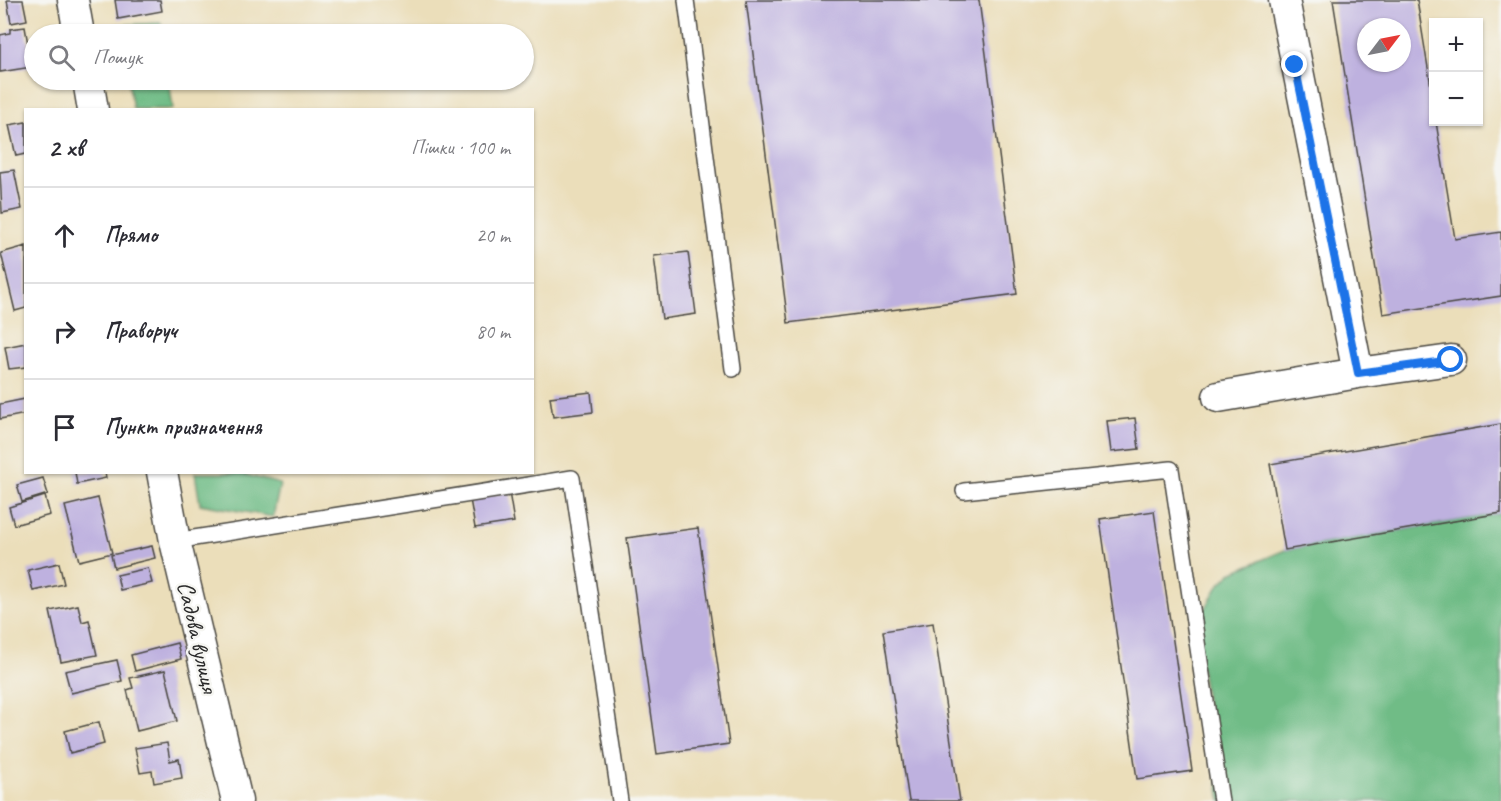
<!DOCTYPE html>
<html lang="uk">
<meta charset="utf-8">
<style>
:root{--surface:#fff;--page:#f2f2f3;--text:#2b2b33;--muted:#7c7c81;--line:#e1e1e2}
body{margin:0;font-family:Caveat,sans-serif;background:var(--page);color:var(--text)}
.controls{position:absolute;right:18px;top:18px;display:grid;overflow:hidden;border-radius:0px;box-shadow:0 2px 4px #0004}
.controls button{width:54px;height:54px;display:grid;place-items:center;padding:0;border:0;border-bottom:2px solid var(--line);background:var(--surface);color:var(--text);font:30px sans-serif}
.compass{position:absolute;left:1357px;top:18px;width:54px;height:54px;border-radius:50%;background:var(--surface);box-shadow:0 2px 4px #0004;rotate:58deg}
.stop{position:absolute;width:18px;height:18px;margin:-14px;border:4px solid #1a73e8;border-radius:50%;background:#fff}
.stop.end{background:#1a73e8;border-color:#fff;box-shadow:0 2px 6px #0008}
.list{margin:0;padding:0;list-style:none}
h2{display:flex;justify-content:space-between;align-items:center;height:78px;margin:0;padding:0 24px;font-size:26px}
h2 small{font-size:20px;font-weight:400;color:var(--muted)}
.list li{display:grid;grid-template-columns:39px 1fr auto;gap:18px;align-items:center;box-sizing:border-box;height:96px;padding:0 24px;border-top:2px solid var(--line)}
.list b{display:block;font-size:22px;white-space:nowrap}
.list em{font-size:20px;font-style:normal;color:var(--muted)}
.icon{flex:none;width:33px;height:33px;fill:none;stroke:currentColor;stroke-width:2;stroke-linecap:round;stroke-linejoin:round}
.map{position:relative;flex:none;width:1501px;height:801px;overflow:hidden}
.search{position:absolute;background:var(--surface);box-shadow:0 2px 4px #0004;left:24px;top:24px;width:510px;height:66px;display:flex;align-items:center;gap:15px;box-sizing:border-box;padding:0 21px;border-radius:33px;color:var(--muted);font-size:22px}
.panel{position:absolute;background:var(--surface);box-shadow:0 2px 4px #0004;left:24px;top:108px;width:510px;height:366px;border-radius:0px}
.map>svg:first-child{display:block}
</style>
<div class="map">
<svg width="1501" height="801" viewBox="0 0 1501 801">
<rect width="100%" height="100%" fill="#f6f6f2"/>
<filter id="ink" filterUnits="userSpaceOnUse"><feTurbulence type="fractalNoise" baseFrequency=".0167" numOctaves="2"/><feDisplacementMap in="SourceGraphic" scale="12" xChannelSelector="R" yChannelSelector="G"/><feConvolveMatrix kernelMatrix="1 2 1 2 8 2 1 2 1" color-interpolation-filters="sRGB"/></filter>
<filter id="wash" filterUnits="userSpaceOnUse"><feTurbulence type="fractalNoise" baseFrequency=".008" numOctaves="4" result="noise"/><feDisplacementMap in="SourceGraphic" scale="24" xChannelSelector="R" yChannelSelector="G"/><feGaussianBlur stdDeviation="1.35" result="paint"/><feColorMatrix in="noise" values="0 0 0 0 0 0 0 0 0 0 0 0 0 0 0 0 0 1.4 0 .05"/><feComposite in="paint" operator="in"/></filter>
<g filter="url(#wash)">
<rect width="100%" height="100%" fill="#ebdeba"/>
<!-- forest -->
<path fill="#6fbc86" stroke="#4d7458" stroke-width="1.5" d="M161,23L163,34H120L118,25Z
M128,80H169L173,109H133Z
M195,473H240L280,484L273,517L200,504Z
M1501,513V801H1221L1195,627L1218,586L1231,573L1285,550Z"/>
<g id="blocks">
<!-- building -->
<path fill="#beb1df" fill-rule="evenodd" d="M7,0H23L27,20L11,23Z
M115,0H160L162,11L118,19Z
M746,0H979L1017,294L788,323Z
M1333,0H1417L1434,105V122H1436L1455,239L1501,232V296L1383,314ZM1366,27H1402V63H1366Z
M25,27L32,67L0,72V35L10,33V29Z
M26,122V154L16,156L9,125Z
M14,170L22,209L2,213L0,172Z
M26,246V308L15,311L1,253Z
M688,252L696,314L662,319L654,256Z
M26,343V367L9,369L5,347Z
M591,392L593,412L553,417L550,397Z
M25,399L26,414L0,419V404Z
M1135,418L1139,449L1111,452L1107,421Z
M1501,424V513L1285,550L1270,464Z
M75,472H105L106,478L77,484Z
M43,478L48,494L22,502L17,485Z
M509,492L514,522L475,528L470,499Z
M45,496L50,515L14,525L9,507Z
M98,498L112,553L79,561L65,506Z
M1154,511L1192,771L1137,779L1100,519Z
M698,528L729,744L657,754L627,538Z
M152,546L155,558L114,568L111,555Z
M59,563L64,584L33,591L28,570Z
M148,568L152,583L120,590L117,575Z
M78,605L82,622L89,620L97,655L61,662L50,611Z
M933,623L960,801H909L883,631Z
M177,643L181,659L135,671L131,655Z
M117,660L122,681L71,693L65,671Z
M165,670L177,721L137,731L127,690L133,688L130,678Z
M99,722L104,744L70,753L65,731Z
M167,743L170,761L179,759L182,778L154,783L152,771L140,773L135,748Z"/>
</g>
</g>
<g filter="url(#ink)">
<use href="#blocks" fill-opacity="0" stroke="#484640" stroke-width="1.5"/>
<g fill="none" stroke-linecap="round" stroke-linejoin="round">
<!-- lane casing -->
<g stroke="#484640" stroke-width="18">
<path id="lane" d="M686,0L733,369
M964,491L1171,469L1221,801
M175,541L572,478L620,801"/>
</g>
<!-- street casing -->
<g stroke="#484640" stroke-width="33">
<path id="street" d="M73,0L79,34
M1284,0L1358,373L1451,360
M88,80L93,110
M1218,397L1358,373
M162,472L175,541L237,801"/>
</g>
<!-- lane -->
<use href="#lane" stroke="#fff" stroke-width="15"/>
<!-- street -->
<use href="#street" stroke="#fff" stroke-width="30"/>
</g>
</g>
<g fill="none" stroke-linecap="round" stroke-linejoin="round" filter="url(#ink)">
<!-- route -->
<path stroke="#1a73e8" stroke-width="8" d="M1295,65L1358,373L1451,360"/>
</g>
<g text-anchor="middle" stroke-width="5" stroke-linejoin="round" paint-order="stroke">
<!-- street labels -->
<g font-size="24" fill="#2b2b2b" stroke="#f6f6f2">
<text transform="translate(198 637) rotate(77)" y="8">Садова вулиця</text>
</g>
</g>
</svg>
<div class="controls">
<button>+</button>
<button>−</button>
</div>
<svg class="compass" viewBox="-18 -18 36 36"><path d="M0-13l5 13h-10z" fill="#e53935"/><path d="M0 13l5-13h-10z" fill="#7c7c81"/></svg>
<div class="stop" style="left:1451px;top:360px"></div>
<div class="stop end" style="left:1295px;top:65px"></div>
<div class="search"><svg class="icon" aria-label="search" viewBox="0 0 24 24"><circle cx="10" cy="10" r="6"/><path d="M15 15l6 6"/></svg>Пошук</div>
<section class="panel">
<h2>2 хв<small>Пішки · 100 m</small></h2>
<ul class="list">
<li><svg class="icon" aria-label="ahead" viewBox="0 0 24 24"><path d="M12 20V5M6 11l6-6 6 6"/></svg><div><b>Прямо</b></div><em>20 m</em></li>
<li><svg class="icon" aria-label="right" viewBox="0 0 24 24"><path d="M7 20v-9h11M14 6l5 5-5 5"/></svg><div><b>Праворуч</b></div><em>80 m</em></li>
<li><svg class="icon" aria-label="arrive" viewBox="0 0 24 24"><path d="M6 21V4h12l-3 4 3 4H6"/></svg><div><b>Пункт призначення</b></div></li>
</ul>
</section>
</div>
